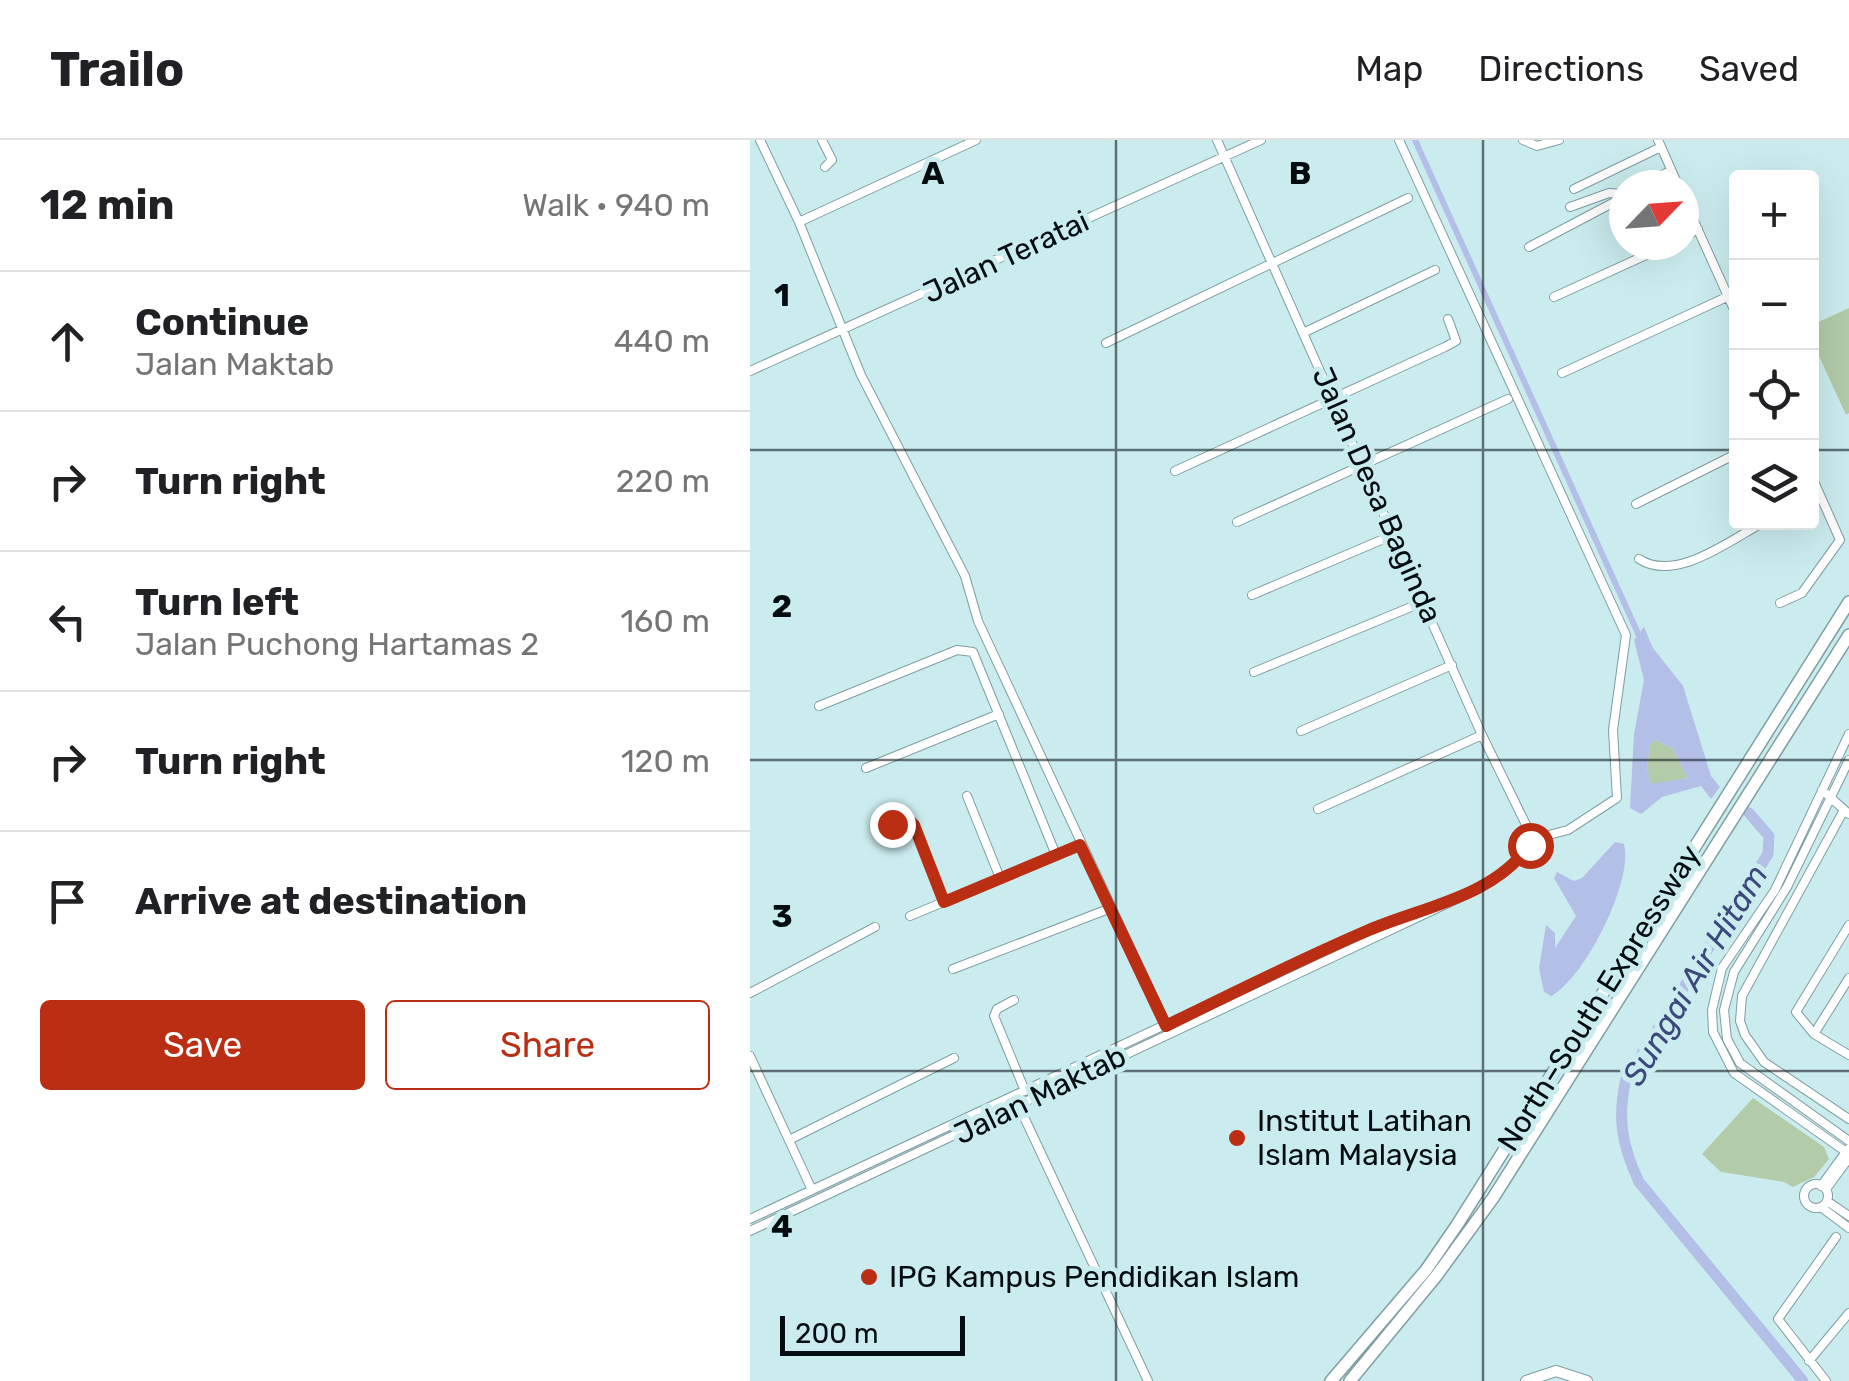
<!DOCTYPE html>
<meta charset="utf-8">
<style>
:root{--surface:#fff;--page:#f2f2f2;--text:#202124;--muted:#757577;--line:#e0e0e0;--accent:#ba2f14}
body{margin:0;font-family:Rubik,sans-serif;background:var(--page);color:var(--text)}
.controls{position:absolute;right:30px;top:30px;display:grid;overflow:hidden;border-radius:10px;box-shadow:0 10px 40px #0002}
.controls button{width:90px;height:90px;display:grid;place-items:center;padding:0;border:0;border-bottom:2px solid var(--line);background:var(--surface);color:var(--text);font:50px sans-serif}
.compass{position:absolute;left:859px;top:30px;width:90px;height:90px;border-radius:50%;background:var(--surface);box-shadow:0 10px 40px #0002;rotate:65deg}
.scale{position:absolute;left:30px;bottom:25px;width:185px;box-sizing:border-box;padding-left:10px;border:5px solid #030d0f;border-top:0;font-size:28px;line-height:35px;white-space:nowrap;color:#030d0f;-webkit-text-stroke:8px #cbecef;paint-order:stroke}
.stop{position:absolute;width:30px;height:30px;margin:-22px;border:8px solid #ba2f14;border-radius:50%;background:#fff}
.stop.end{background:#ba2f14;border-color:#fff;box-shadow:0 2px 10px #0008}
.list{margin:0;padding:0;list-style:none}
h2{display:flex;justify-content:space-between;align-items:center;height:130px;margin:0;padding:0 40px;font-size:42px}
h2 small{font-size:32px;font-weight:400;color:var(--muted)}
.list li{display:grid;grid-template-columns:65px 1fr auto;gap:30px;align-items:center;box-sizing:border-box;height:140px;padding:0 40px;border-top:2px solid var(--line)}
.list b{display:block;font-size:38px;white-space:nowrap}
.list p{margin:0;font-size:32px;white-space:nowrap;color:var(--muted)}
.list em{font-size:32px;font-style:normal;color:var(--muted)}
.actions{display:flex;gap:20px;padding:30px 40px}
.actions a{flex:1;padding:22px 0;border:2px solid var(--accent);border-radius:10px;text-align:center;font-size:35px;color:var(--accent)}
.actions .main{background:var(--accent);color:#fff}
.icon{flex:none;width:55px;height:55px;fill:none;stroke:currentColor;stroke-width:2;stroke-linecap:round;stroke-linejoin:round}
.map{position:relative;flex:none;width:1099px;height:1241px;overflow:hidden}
header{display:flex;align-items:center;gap:60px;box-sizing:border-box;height:140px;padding:0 50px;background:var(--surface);border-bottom:2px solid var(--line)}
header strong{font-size:48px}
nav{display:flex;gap:55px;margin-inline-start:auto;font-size:35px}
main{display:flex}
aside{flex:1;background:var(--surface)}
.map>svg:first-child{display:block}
</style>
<header>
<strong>Trailo</strong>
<nav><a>Map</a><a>Directions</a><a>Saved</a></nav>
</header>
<main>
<aside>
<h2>12 min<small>Walk · 940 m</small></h2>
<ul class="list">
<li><svg class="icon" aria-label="ahead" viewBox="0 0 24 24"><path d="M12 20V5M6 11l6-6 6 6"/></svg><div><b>Continue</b><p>Jalan Maktab</p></div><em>440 m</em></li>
<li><svg class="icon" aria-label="right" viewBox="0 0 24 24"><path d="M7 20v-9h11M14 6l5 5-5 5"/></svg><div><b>Turn right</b></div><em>220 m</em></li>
<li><svg class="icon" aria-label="left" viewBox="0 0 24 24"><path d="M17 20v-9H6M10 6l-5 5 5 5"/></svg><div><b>Turn left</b><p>Jalan Puchong Hartamas 2</p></div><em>160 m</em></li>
<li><svg class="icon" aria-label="right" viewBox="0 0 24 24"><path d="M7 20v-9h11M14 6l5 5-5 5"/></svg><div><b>Turn right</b></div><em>120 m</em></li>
<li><svg class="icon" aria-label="arrive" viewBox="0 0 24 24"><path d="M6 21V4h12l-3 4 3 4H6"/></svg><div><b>Arrive at destination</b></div></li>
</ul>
<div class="actions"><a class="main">Save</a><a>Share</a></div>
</aside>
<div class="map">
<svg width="1099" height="1241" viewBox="0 0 1099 1241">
<rect width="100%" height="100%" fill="#cbecef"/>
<!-- green -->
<path fill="#b3cba8" d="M1099,168V273L1096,275L1062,201V185Z
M905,600L922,608L938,638L901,645L897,627L900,604Z
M1003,958L1074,1007L1079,1019L1064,1037L1043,1047L1034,1042L971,1032L952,1014Z"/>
<!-- water -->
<path fill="#b4bfe8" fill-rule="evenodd" d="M894,487L903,508L933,546L961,636L970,647L961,659L951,646L912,657L891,674L880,668L884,594L894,540L884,500ZM905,600L922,608L938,638L901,644L897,627L900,604Z
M865,702L874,704C884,741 834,839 801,856L794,852L789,828L796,785L805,793V808L826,776L804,738L807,732L824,741L832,738Z"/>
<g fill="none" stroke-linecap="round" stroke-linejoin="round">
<!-- canal -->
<path stroke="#b4bfe8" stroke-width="6" d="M665,0L891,500"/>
<!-- river -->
<path stroke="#b4bfe8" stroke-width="11" d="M999,673L1019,696L1018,714L876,939C867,978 872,1006 889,1042L1053,1241"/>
<!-- minor casing -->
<g stroke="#7f9ea2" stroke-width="10">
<path id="minor" d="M10,0L49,82
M72,0L82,20L75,27
M226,0L49,82L111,235L215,436L228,481L420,893
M649,0L876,495L863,590L867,658L818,690L783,699
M773,0L787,6L809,0
M908,0L928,45
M895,45L921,30
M824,49L911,7
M934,59L986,174
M820,67L859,53L874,54
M934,97L948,89
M779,107L874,57
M804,157L918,105
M555,192L685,130
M356,203L658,58
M0,231L511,0
M812,233L979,156
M425,331L695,207L706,201L698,179
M886,364L986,314
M487,382L758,259
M889,419C926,443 980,400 1014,382
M502,455L643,395
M1030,463L1052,453L1090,400L1062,337
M504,532L673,462
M69,566L207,510L223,512L306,715
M551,591L702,525
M1099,594L1025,750L972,828L962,870L963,892L984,933L1099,1014
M1099,620L1037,747L984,832L974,870L977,899L990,923L1099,1001
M116,628L249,574
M1072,650L1099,674
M217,656L250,738
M568,669L732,595
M1094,670L992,856L990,881L995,895L1014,922L1099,979
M142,685L159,680L164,685L194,762
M160,776L330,705
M1099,785L1046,872L1064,894L1099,915
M203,829L361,768
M0,853L125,787
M264,860L247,869L244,876L275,951
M1064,894L1099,838
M0,916L62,1050
M266,960L398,1241
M39,1000L204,918
M1054 1056a12 12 0 1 1 24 0a12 12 0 1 1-24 0Z
M1071,1046L1098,1009
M1076,1049L1099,1018
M1077,1061L1099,1076
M1071,1067L1099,1088
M0,1079L622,788L656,777
M0,1091L709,758L755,732L783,699L732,595L467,0
M1059,1221L1099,1173
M1076,1241L1028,1179L1086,1097"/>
</g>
<!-- major casing -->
<g stroke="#7f9ea2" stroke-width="12">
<path id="major" d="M776,1241L806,1231L837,1241"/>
</g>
<!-- highway casing -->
<g stroke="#7f9ea2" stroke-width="14">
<path id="highway" d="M581,1241L676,1130L707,1085L1099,462
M600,1241L687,1135L743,1058L1099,495"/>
</g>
<!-- minor -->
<use href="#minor" stroke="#fff" stroke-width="8"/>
<!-- major -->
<use href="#major" stroke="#fff" stroke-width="10"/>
<!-- highway -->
<use href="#highway" stroke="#fff" stroke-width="11"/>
</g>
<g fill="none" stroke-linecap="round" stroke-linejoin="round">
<!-- route -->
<path stroke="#ba2f14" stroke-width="12" d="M142,684L159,680L164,685L194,762L330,705L416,886C483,853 551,819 619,790C675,766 741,758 780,705"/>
</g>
<!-- grid -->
<path fill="none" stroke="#030d0f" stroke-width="2.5" stroke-opacity="0.55" d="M366,0V1241M733,0V1241M0,310H986M1062,310H1099M0,620H1099M0,931H1099"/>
<!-- markers -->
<g fill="#ba2f14" stroke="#cbecef" stroke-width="4">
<circle cx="487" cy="998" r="10"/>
<circle cx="119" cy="1137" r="10"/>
</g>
<g text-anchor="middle" stroke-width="10" stroke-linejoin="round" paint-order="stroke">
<!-- street labels -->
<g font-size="30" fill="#030d0f" stroke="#cbecef">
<text transform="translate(256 117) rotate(-25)" y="10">Jalan Teratai</text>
<text transform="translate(627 355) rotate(66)" y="10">Jalan Desa Baginda</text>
<text transform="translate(849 858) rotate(-58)" y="10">North–South Expressway</text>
<text transform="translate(290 955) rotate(-26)" y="10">Jalan Maktab</text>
</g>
<!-- poi labels -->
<g font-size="30" fill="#030d0f" stroke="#cbecef" text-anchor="start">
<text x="507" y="991">Institut Latihan<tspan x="507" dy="34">Islam Malaysia</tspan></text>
<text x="139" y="1147">IPG Kampus Pendidikan Islam</text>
</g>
<!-- water labels -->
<g font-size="32" font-style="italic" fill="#3d487d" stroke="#cbecef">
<text transform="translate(945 835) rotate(-59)" y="11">Sungai Air Hitam</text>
</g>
</g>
<g font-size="32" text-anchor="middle" font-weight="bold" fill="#030d0f" stroke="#cbecef" stroke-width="10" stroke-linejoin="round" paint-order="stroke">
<text x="183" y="44">A</text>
<text x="550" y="44">B</text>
<text x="32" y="166">1</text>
<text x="32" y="477">2</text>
<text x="32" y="787">3</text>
<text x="32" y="1097">4</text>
</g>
</svg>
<div class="controls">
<button>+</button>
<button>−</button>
<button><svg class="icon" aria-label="locate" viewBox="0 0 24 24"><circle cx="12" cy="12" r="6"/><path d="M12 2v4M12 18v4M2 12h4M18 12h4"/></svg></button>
<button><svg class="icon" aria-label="layers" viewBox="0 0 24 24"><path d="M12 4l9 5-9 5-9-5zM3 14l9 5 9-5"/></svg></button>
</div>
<svg class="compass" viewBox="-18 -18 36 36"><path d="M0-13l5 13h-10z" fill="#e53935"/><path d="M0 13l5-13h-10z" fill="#757577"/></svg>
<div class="scale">200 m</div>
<div class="stop" style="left:780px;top:705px"></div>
<div class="stop end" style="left:142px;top:684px"></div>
</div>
</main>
